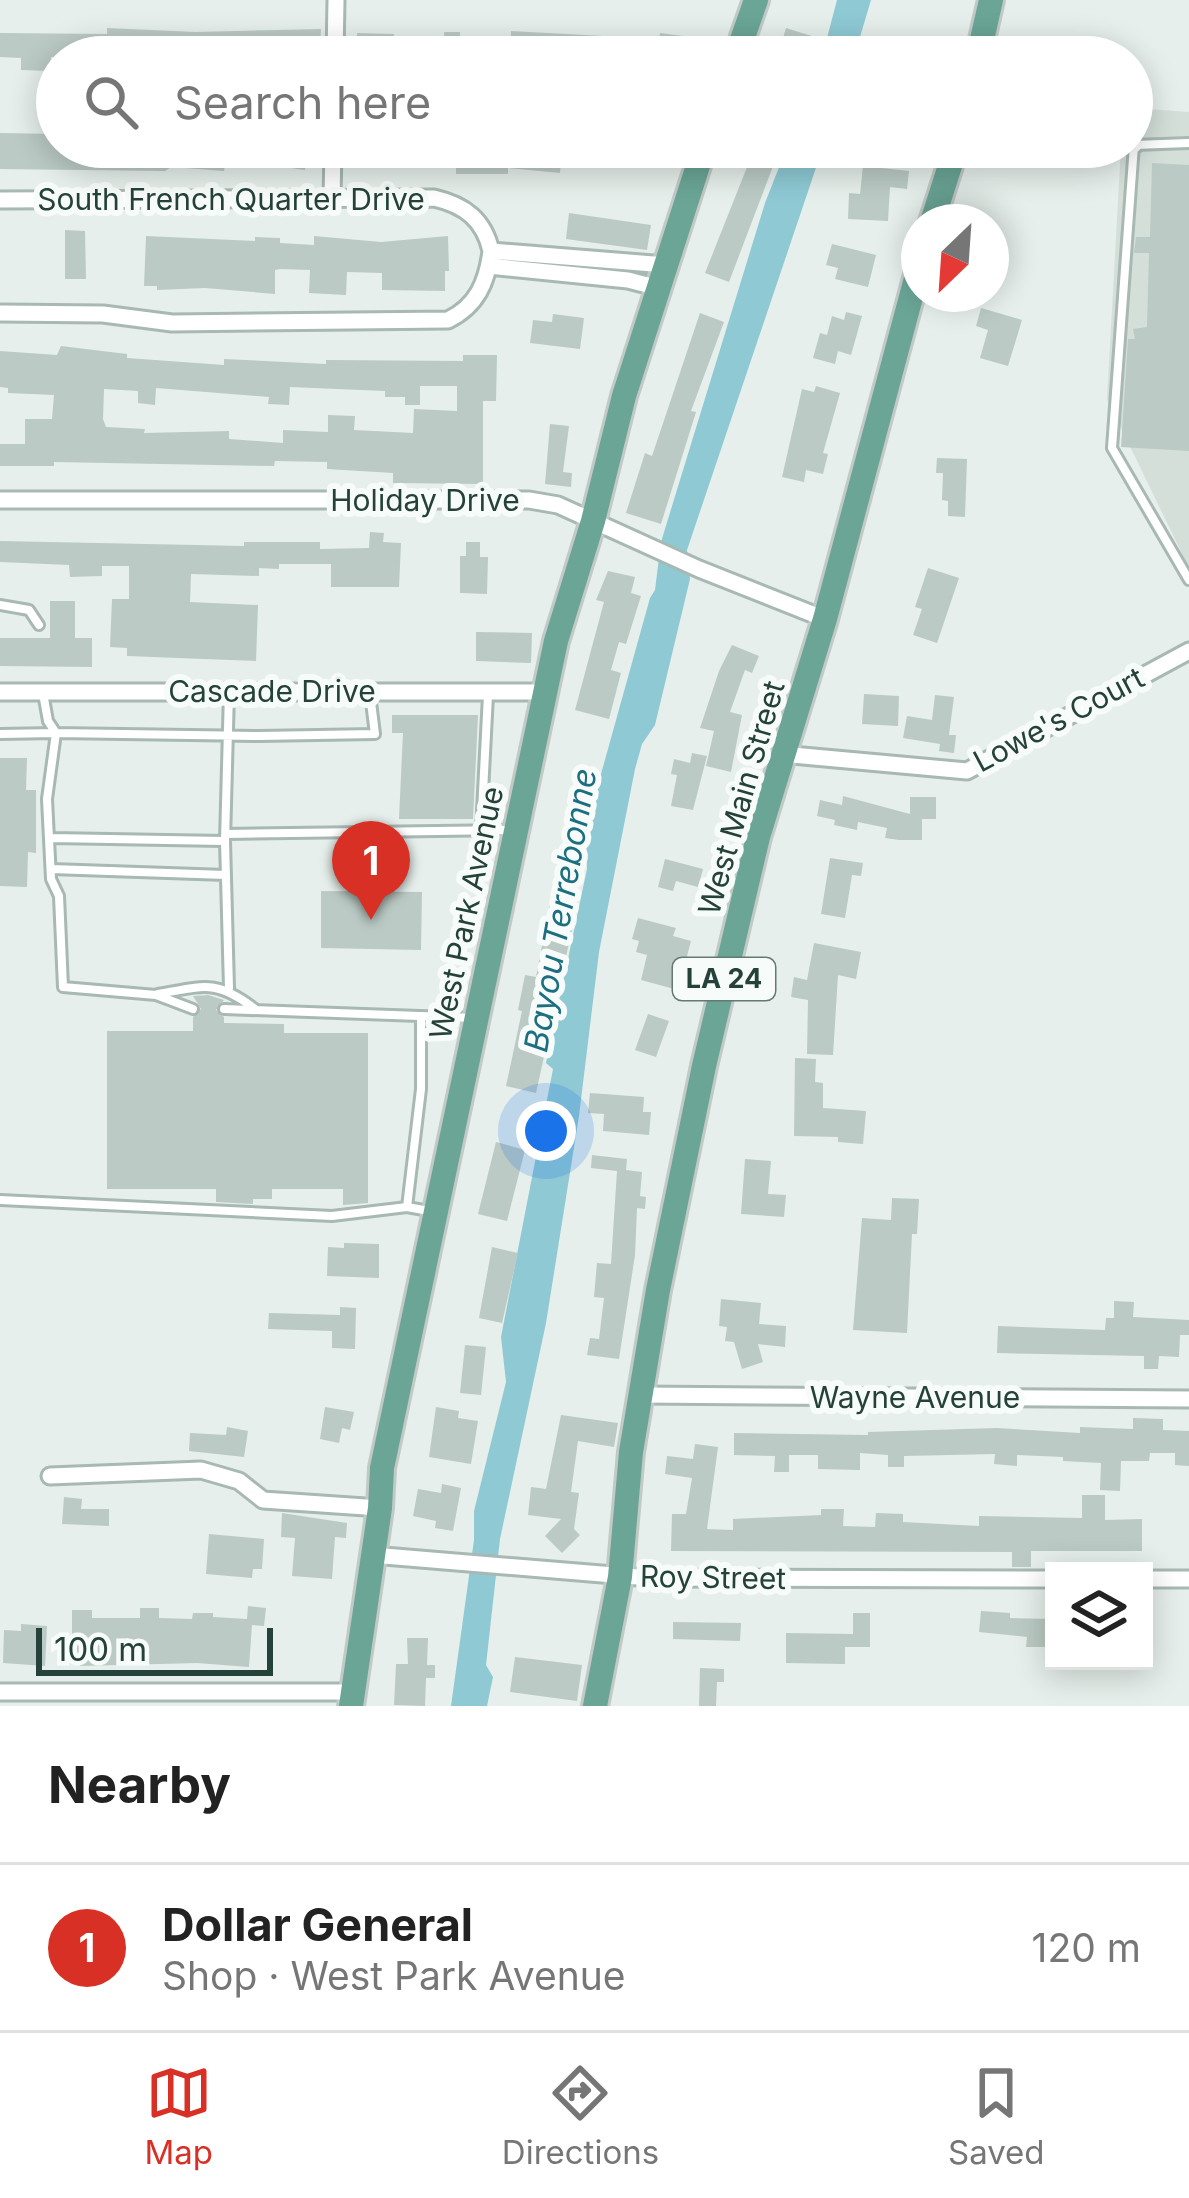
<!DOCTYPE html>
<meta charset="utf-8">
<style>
:root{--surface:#fff;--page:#f2f2f2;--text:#222;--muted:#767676;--line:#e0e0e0;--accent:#d93025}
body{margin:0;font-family:Inter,sans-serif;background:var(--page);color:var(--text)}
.controls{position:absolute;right:36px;bottom:36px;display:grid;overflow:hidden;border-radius:0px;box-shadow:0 6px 30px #0003}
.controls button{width:108px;height:108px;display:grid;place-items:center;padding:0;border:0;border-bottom:3px solid var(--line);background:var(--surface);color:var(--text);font:60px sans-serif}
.compass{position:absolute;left:901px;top:204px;width:108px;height:108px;border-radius:50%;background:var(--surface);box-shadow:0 6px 30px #0003;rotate:205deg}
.scale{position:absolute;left:36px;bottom:30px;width:237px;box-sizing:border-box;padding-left:12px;border:6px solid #24423a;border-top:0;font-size:33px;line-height:42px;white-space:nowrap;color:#24423a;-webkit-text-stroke:9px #f7fbf9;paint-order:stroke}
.you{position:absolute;left:546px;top:1131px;width:42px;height:42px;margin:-30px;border:9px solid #fff;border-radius:50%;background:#1a73e8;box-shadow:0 0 0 18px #1a73e833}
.badge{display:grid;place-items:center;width:78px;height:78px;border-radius:50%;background:var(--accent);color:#fff;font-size:39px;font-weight:700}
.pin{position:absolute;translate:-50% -99px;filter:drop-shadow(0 3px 6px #0008)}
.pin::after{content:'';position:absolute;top:63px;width:42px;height:36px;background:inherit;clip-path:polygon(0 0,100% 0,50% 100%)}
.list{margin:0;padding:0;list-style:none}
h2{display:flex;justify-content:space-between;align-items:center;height:156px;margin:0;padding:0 48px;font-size:51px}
h2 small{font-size:39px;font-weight:400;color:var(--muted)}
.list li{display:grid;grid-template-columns:78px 1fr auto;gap:36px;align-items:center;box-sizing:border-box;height:168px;padding:0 48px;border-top:3px solid var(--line)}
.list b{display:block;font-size:45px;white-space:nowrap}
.list p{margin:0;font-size:39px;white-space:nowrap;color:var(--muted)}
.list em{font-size:39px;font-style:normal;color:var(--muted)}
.icon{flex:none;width:66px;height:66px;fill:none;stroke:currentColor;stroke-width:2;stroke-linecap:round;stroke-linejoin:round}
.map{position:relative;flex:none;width:1189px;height:1706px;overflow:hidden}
.search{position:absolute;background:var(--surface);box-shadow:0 6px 30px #0003;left:36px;right:36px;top:36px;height:132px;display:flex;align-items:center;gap:30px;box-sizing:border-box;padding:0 42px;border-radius:66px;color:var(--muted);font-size:45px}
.sheet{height:324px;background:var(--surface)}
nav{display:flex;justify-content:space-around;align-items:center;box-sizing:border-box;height:168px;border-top:3px solid var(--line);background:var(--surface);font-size:33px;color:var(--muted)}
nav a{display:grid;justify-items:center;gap:6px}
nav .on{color:var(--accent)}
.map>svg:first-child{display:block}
</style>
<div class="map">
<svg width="1189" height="1706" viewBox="0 0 1189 1706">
<rect width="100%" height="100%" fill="#e6efeb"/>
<!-- built -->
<path fill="#d4dfda" d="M1132,108L1189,112V568L1107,399L1121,147H1132Z"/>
<!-- water -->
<path fill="#8ec9d4" d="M837,0H871L854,57H822Z
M787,147H823L687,550L690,579L655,725L642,744L635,769L599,952L579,1116L546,1323L500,1539L486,1665L493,1677L487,1706H451L474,1540V1511L506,1382L501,1337L553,1069L546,1063L587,869L586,828L650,598L655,590L661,542L765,203Z"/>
<!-- building -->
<path fill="#bbcac4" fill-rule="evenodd" d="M107,28L195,32L321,29L320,57H51L50,71L21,70V58L0,57V33L107,34Z
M786,28L818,38L811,57H777Z
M511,31L659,39L660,33L683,36L680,57H510Z
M444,32H460V38H485V57H445Z
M357,33L394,34V57H357Z
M0,133L57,134V147H311V160L306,159L305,170L249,162L248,166L225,165L224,171L171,167L165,171L0,169Z
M369,147H540L562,150L560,173L508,168V174H456V167L368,166Z
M753,152L775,161L729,282L705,273Z
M1152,163L1189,165V451L1121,447L1128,339H1135L1133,329L1147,327L1149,253H1134L1136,237H1150Z
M863,166L909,171L907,189L890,187L888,221L848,219L849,193L860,194Z
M569,213L651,225L647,250L566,239Z
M65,230L85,231L86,279H65Z
M146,236L255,241V237L280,238V243L314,245V236L381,242L448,236L449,271H445V291L382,290V273L347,272L346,295L309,293L310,270L280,269L275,270V294L205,288L157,290V286H144Z
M832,244L876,255L868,287L835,279L838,268L826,265Z
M981,308L1022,320L1008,366L980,358L988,330L976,326Z
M846,312L862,316L851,355L838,351L835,364L813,358L820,333L827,335L832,316L844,320Z
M700,313L724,322L691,411L696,412L661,524L626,513L645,453L652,456Z
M553,314L584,318L580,349L530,343L533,320L552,322Z
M61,346L127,354V358L224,365V359L326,364V360L463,361V355H497L496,401H483V484L393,483V473L327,469V462L275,461L274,466L54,462V466H0V444H25V419H52L54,395L8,393V388L0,387V351L57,355ZM420,386H457V411L414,409L413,433L354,430L355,416L328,415V432L283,430V443L229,439V431L144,433L145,429L106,427L103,419L104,389L138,391V403L155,405L156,388L269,397L268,404L289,405L290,387L385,391V397H405V405H420Z
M816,386L840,393L823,453L828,454L823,474L806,470L804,482L782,477L802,389L814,392Z
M550,424L569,426L563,472L572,473L571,487L545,484Z
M937,458L967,459L965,517L948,516V501L942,500L943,473H936Z
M370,532L384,533L383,542L401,543L399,587H331V564H279V569L259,568V576L191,574L190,602L258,605L256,661L127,656V648L110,647L112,599H129V566H102V576L70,577L69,565L0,562V541L244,546V542H320V549L369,548Z
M466,542H480V557H488L487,594L460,593V556H466Z
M928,568L959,578L937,643L913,635L922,609L915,607Z
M608,571L635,577L631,593L641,596L626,644L619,642L611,670L621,673L609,719L575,710L604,602L596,600Z
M50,601H75V638H92V667L0,666V638H50Z
M476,632L532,633L531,663L476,661Z
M732,645L759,656L752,673L745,670L730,712L742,715L731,772L706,766L714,731L700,728L719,671Z
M864,694L899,696L898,726L862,724Z
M935,695L954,697L949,735H956L954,753L939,751L940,744L903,738L907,716L932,720Z
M392,715H478L473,819H399L403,733H392Z
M692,753L707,756L693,810L671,806L677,775L671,774L674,759L690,763Z
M0,758H27L26,790H36V853L28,852L27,887L0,886Z
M843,796L910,814V797H936V819H922V840H899L885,838L887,828L858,822L857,830L834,825L835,820L817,816L820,800L842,805Z
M830,858L863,863L861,876L852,875L845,918L821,914Z
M665,859L703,869L698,887L676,881L673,891L658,887Z
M567,890L580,893L536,1093L506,1086L522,1011L518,1010L525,975L536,977L552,894L565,897Z
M321,891L422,892L421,950L321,948Z
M638,918L676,928L673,936L691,941L678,990L641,980L647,955L636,952L639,941L632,939Z
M814,943L861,952L856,979L838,975L833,1055L807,1054L808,1000L791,997L794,977L807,980Z
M208,995L224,1000L216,1010L224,1017V1023L284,1024V1033H368V1203L343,1205V1189H272V1199H253V1204L216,1202V1189H107V1031H193V1017L201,1009L193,996Z
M648,1014L669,1021L656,1057L635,1050Z
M795,1058L816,1059L815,1082L823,1083V1108L866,1111L863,1144L838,1142V1137L794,1136Z
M590,1093L644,1097L643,1112H651L649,1135L603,1131L604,1114L588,1113Z
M496,1142L525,1150L507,1221L478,1214Z
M592,1155L627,1159L626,1170L642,1172L640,1196L646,1197L645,1209L637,1208L635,1255L619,1359L587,1355L590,1338L599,1339L604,1298L594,1297L597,1263L611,1264L617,1171L591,1168Z
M745,1159L771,1161L768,1194L786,1195L784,1217L741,1214Z
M892,1198L919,1199L917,1234H912L907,1333L853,1330L862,1218L891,1220Z
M344,1243L379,1244V1278L327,1276L328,1247L344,1248Z
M492,1247L518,1253L502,1323L479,1318Z
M721,1299L761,1303L759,1324L786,1326L785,1347L758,1344L763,1362L742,1369L734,1342L725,1341L727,1327L719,1326Z
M1114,1301L1134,1302L1133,1317L1189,1320V1335H1180L1179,1357L1159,1356L1158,1369H1144V1356L997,1353L998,1326L1105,1330L1106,1318H1114Z
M340,1307L356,1308L355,1349L332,1348V1331L268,1329L269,1313L340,1315Z
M465,1345L486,1347L481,1395L460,1393Z
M325,1407L354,1412L350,1430L342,1428L339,1443L320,1439Z
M436,1407L459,1411L458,1418L478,1421L471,1464L429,1457Z
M561,1415L618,1423L614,1447L578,1441L571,1492L579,1493L574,1529L580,1535L562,1553L545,1536L561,1519L528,1515L531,1487L546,1489Z
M1133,1418L1163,1419V1430L1189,1431V1466L1175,1465V1453H1150L1149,1461H1121L1120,1491L1100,1490L1101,1463L1063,1461V1457L1017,1455V1466L994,1464L995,1454L904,1456V1467H888V1455L860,1453V1470L818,1469V1455H789V1472H774L775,1456L734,1455V1433L868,1435V1432L997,1428L1080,1433V1427L1133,1429Z
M227,1427L248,1431L244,1457L189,1451L190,1433L226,1435Z
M695,1444L718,1447L707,1529L733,1530V1519L821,1515V1509H844L843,1526L875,1527L876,1513L903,1514V1522L979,1526V1516L1082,1518V1495H1105V1520L1142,1519V1551H1031V1567H1012V1552L671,1551L672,1514H686L692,1478L665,1474L667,1456L693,1459Z
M442,1484L461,1488L453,1531L435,1528L436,1521L413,1516L418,1489L441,1493Z
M64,1497L82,1499L81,1509H109V1526L62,1524Z
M282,1513L347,1523L346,1538L335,1537L332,1579L292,1576L295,1538L281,1537Z
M209,1534L264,1539L262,1569H253L252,1578L206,1574Z
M248,1606L266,1608L264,1626L252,1625L249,1667L197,1663L80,1666V1658H72V1610H92V1618H140V1608H159V1618L192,1619L193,1613H213V1617L247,1619Z
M981,1611L1010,1613V1618L1054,1619V1647H1026L1027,1637L979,1632Z
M853,1613H870V1647H845V1664L786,1663V1633L853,1634Z
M673,1622L741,1623L740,1641L673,1639Z
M21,1624L47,1626L45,1666L3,1663L4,1630L21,1631Z
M407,1638H428L427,1665H435V1678H426L425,1706L394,1705L396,1664H408Z
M515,1657L582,1665L577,1701L510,1692Z
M700,1668L724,1669V1682H717L716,1706H699Z"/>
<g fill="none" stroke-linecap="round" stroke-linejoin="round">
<!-- lane casing -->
<g stroke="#a8b8b2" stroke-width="14">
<path id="lane" d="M1189,143L1134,145L1112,448L1189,580
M0,605L29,610L39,625
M0,734L56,733L48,721L43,693
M481,831L488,695
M226,834L513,830
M52,838L224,841
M51,869L226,875
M229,988L225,841L229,692
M158,994C204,986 216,979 255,1009
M193,1009L156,995L63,987L59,896L51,879L47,799L56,733L259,736L375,734L370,694
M224,1009L475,1018
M421,1016V1089L407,1207L429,1211
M0,1200L332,1216L407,1207"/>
</g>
<!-- street casing -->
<g stroke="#a8b8b2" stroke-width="21">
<path id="street" d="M335,57L336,0
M1132,145H1134
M0,200L434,198C465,205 484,220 491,251C487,282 477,306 448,320L172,323L103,314L0,313
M332,200L333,147
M491,251L666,265
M489,266L628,280L659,288
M0,500H529L558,505L699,569L825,619
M0,692H545
M781,754L967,771L1189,651
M640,1395L1189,1399
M50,1476L201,1470L239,1481L263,1500L380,1508
M372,1555L650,1578L1054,1579
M1144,1579H1189
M0,1692H352"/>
</g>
<!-- primary casing -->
<g stroke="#c2cac8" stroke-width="30">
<path id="primary" d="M736,57L756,0
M978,57L991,0
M932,222L956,147
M351,1706L380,1508L382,1468L556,641L593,521L624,396L704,147
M595,1706L620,1577L631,1452L658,1290L704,1066L758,837L825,619L919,267"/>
</g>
<!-- lane -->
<use href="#lane" stroke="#fff" stroke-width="8"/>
<!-- street -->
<use href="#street" stroke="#fff" stroke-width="15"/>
<!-- primary -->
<use href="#primary" stroke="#6aa596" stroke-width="24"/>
</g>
<g text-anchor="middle" stroke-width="12" stroke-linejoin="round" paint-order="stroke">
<!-- shield labels -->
<rect fill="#f7fbf9" stroke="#637a73" stroke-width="3" x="673" y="958" width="102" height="42" rx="9"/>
<g font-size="27" font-weight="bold" fill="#24423a">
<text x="724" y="988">LA 24</text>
</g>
<!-- street labels -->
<g font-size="30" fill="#24423a" stroke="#f7fbf9">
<text x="231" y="210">South French Quarter Drive</text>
<text x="425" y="511">Holiday Drive</text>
<text x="272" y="702">Cascade Drive</text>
<text transform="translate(1059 720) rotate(-28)" y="10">Lowe's Court</text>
<text transform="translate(742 798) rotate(-74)" y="10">West Main Street</text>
<text transform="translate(467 913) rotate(-78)" y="10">West Park Avenue</text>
<text x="915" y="1408">Wayne Avenue</text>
<text transform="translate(713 1578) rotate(1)" y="10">Roy Street</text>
</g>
<!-- water labels -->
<g font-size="33" font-style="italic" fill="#1c6f80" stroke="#f7fbf9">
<text transform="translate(560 910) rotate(-80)" y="12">Bayou Terrebonne</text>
</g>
</g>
</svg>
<div class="controls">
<button><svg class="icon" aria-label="layers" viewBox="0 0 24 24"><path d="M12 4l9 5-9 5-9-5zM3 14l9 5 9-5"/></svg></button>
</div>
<svg class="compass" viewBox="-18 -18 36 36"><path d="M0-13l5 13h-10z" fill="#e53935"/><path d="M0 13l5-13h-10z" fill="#767676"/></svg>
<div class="scale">100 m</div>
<div class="you"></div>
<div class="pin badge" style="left:371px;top:920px">1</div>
<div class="search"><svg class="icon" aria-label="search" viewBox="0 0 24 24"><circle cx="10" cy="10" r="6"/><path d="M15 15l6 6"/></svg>Search here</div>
</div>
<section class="sheet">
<h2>Nearby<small></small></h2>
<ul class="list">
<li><span class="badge">1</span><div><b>Dollar General</b><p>Shop · West Park Avenue</p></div><em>120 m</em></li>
</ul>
</section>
<nav>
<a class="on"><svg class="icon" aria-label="map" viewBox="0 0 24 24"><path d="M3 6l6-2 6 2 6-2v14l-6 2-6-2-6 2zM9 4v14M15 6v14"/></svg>Map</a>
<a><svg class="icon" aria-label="directions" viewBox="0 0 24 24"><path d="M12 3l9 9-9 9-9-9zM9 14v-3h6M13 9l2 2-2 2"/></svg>Directions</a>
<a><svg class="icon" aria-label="saved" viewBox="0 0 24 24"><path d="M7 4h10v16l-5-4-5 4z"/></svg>Saved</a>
</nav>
